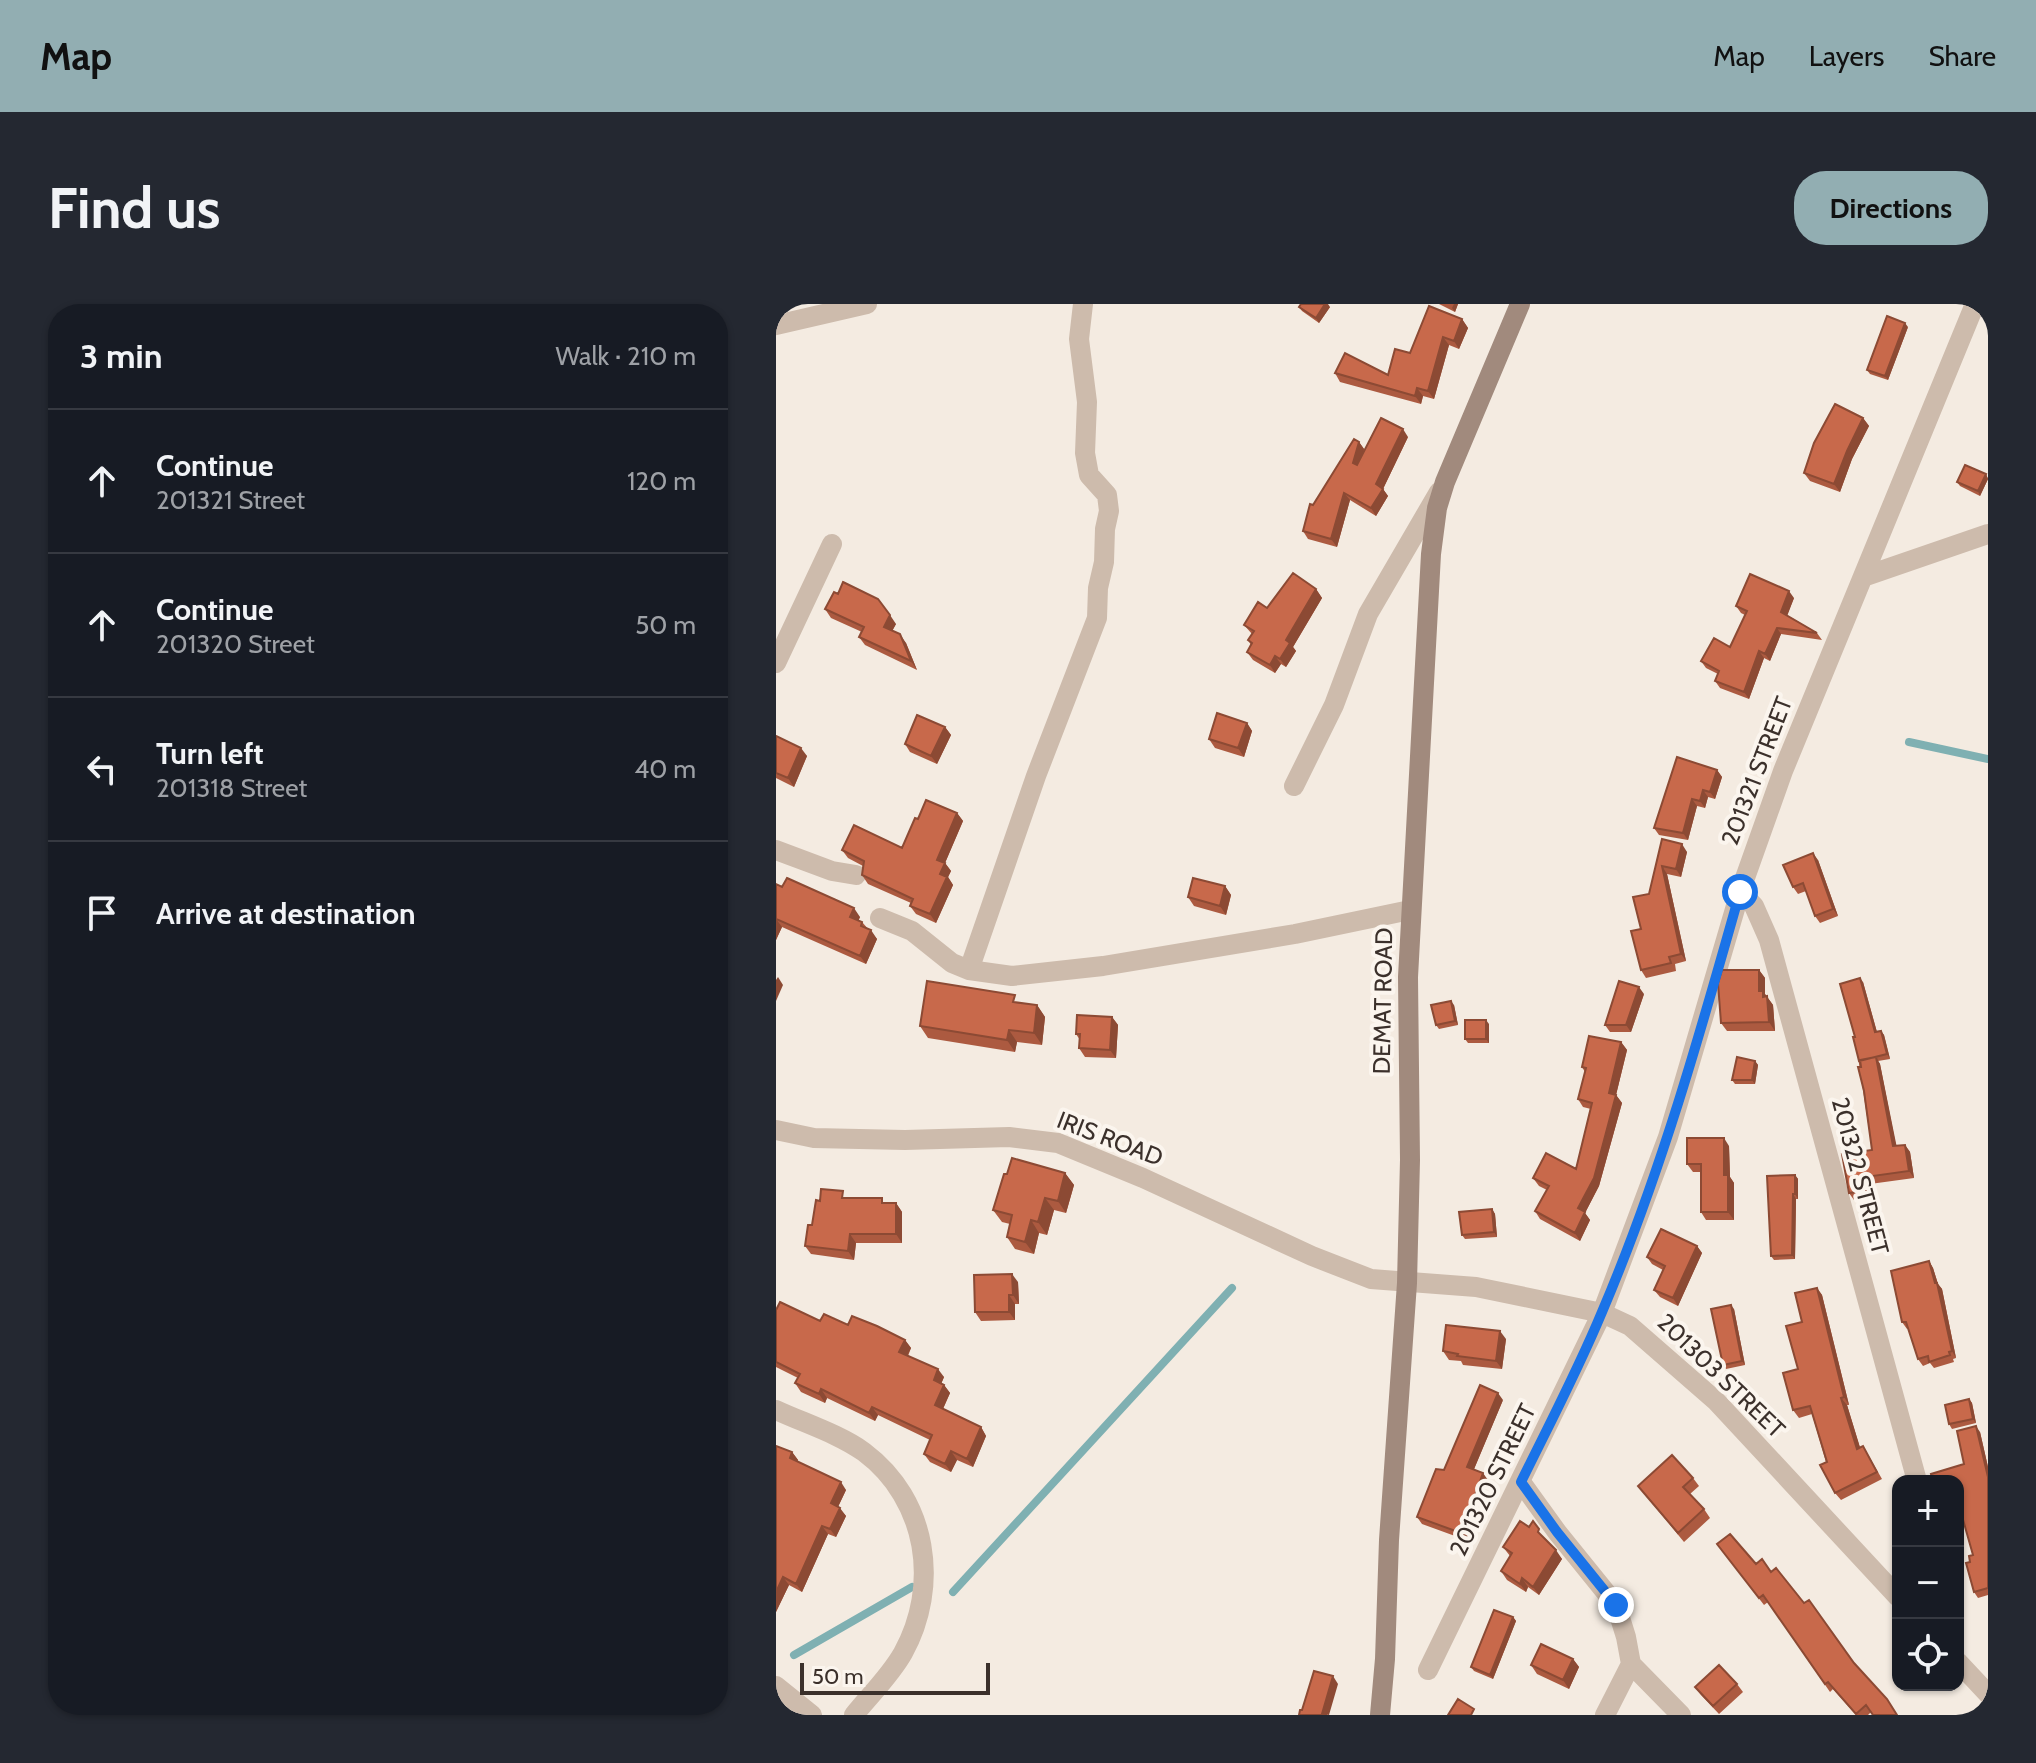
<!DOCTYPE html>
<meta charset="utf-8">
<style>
:root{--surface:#171b24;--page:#242831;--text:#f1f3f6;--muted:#9ea1a6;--line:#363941;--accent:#92aeb2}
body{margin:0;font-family:Cabin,sans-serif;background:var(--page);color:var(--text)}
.controls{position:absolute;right:24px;bottom:24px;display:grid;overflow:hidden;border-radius:16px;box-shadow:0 2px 6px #0004}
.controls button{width:72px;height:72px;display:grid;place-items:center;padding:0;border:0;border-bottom:2px solid var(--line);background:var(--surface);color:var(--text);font:40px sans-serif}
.scale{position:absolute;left:24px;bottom:20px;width:190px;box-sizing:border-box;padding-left:8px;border:4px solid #3b302b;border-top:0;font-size:22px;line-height:28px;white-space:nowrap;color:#3b302b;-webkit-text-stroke:6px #fbf5ee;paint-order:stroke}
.stop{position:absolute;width:24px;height:24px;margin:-18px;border:6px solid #1a73e8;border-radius:50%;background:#fff}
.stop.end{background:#1a73e8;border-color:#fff;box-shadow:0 2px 8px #0008}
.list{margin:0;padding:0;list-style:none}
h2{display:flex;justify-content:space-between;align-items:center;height:104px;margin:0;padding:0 32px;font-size:34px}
h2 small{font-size:26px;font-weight:400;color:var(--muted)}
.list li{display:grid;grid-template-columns:52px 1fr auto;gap:24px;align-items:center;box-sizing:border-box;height:144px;padding:0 32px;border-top:2px solid var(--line)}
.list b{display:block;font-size:30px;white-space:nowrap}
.list p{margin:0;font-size:26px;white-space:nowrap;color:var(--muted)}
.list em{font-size:26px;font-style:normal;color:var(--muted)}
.icon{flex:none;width:44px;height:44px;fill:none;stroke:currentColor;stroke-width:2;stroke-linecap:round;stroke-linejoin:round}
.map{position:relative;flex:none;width:1212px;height:1411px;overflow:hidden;border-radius:32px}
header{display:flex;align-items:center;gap:48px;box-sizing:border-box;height:112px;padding:0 40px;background:var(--accent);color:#111}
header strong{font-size:38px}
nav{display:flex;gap:44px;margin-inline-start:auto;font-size:28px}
.intro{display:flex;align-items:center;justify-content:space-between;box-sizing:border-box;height:192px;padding:0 48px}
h1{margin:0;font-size:56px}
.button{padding:20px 36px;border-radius:32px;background:var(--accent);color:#111;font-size:28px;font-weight:700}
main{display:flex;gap:48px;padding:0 48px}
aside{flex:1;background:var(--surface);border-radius:32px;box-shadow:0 2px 6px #0004}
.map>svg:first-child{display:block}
</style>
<header>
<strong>Map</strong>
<nav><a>Map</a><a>Layers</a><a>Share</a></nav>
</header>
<div class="intro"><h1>Find us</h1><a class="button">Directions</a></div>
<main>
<aside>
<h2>3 min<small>Walk · 210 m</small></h2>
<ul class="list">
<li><svg class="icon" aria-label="ahead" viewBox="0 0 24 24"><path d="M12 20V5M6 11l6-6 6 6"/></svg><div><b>Continue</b><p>201321 Street</p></div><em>120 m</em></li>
<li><svg class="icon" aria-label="ahead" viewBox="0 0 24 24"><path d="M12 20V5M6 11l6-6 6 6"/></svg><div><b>Continue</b><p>201320 Street</p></div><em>50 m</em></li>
<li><svg class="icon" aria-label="left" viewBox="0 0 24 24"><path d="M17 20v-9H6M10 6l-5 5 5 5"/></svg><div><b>Turn left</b><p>201318 Street</p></div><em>40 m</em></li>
<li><svg class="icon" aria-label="arrive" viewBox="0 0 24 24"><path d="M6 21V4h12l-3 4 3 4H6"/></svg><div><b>Arrive at destination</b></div></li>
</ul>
</aside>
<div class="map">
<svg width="1212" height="1411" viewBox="0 0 1212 1411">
<rect width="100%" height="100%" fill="#f4ebe1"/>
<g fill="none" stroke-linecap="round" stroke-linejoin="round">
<!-- stream -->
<path stroke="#7fb0b2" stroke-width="8" d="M1133,438L1212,455
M177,1288L456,984
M18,1351L136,1283"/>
<!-- street -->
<path stroke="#cdbbac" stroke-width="20" d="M0,21L91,0
M1087,273L1212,230
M0,359L56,240
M518,482L558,401L592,310L663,188
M0,546L56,567L80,571
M964,588L978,602L993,636L1141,1177
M104,614L136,627L176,659L193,666L236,672L327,662L519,630L634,606
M193,666L260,472L321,314L322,284L328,258L329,225L333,207L331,191L313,171L309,149L311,98L303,35L307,0
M0,826L38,834L129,836L233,833L282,839L367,874L536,952L595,975L700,983L826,1009L854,1022L940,1097L1122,1293
M0,1106C28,1119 63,1130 88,1148C152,1196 164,1282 127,1349C114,1372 94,1391 78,1411
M745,1178L781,1228L840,1301L850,1333L855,1360L905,1411
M1182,1358L1212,1390
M652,1366L826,1009L892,833L964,588L1007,467L1199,0
M0,1382L36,1411
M829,1411L855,1360"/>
<!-- secondary -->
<path stroke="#a18a7d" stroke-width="20" d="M604,1411L609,1355L613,1236L631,979L634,856L632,673L655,250L661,204L669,178L744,0"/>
</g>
<!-- wall -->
<path fill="#ac5a40" d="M663,0H682L679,8Z
M523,3H554L543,19L526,7Z
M686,15L692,24L683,45L673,41L658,95L647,92L645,100L564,78L559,69L612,71Z
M1132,23L1112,76L1094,70L1091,66Z
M1087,114L1093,122L1076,155L1064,188L1034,177L1028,169Z
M632,133L607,185L612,192L600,212L574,196L561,243L532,235L527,227L537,201L583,138L588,145Z
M1210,170L1212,175L1204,192L1184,182L1181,178Z
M540,285L546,294L517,343L520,347L510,363L505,360L499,369L477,356L471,348L475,341L472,336L476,330L468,321L491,304Z
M1018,294L1011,311L1041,329L1046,336L1005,330L994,357L988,354L973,395L944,384L939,377L942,370L930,364L925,357L954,343L969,311L965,309L960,302Z
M49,305L120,320L116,327L130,339L141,366L89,341L83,333L86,328L55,314Z
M471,419L476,427L468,453L439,444L433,435Z
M169,423L175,431L161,460L134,448L129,440Z
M0,432L31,452L18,483L0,474Z
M941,466L946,473L939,495L932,493L929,504L921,502L912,536L883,531L878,524Z
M181,509L187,517L169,559L175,567L172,573L177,581L160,619L140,610L134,602L135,599L92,580L86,571L87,562L72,554L66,546L126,544L142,515Z
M886,535L911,548L905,573L891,570L910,657L899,660L900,667L870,674L865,666L873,590Z
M1042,556L1062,612L1044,619L1039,612L1030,587L1022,590L1017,583Z
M0,580L84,613L82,617L86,618L101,635L90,660L6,623L0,636Z
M449,582L455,591L450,611L418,602L412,593Z
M983,666L989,674V690L997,701L999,727H951L945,719Z
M1087,678L1101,728L1105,727L1108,731L1114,755L1102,757L1104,760L1120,842L1129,841L1134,848L1138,874L1094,880L1096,893L1078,896L1073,889L1096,846L1079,733Z
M868,690L855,728H834L829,721Z
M244,699L261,701L269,713L266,741L241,738L239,748L152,734L144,722Z
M678,701L682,721L663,725L660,721Z
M336,713L342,721L340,754L309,753L303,744L304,736L300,730Z
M713,720V739H692L689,735Z
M845,738L851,746L840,791L846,799L823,882L809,909L814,916L804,937L764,915L759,907L771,886L763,882L757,874L800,865L815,805L807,803L802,795L809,768L806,763Z
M979,757L982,761L979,780H959L956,776Z
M953,842L954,873L958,879V916H930L925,908V868H917L911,860Z
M289,869L298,881L290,909L278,906L271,931L263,929L258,950L239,945L231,933L234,920L226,918L217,906L231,870Z
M1019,871L1022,875V895H1020L1019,955L998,956L995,952Z
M72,894L110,899H120L126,908V939H80L78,956L35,950L29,942Z
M716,905L719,910L721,933L689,935L686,931Z
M921,942L926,949L902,1002L884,993L878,986L887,966L876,960L871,953Z
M1153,957L1157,964L1162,980L1166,985L1180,1054L1177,1055L1178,1058L1158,1064L1154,1059L1147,1062L1142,1055L1132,1024L1131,1025L1126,1018Z
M242,978L243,1000H239V1016L205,1017L199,1008Z
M1041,984L1046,991L1073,1101H1071L1084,1144L1087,1142L1106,1175L1065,1196L1059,1189L1036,1110L1023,1114L1017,1106L1026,1018Z
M958,1005L969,1061L950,1065L947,1061Z
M0,1006L44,1017L72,1021L129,1036L135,1044L132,1052L168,1073L165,1080L168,1081L174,1089L167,1105L205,1123L210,1132L197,1163L181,1156L175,1168L154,1158L148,1150L154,1136L102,1111L99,1117L51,1094L49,1099L25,1088L19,1079L22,1074L0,1063Z
M730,1035L726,1065L687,1061L685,1057L673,1056L667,1047Z
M1193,1095L1196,1099L1200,1119L1176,1125L1173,1120Z
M727,1096L698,1165L712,1176L690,1236L646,1220L641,1213L668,1166Z
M1204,1128L1212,1163V1291L1202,1294L1198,1288L1194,1258L1197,1251L1184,1204L1182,1205V1177L1188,1160Z
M0,1142L16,1148L22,1156L21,1158L70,1186L62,1203L70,1212L60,1233L52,1230L26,1288L13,1281L0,1308Z
M917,1174L923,1182L914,1190L928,1205L934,1214L908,1238L862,1182Z
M769,1234V1235L786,1255L763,1291L752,1283L750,1288L731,1276L725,1267L734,1252L727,1243Z
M941,1240L980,1260L986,1255L1095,1408L1092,1411H1080L1057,1385L1054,1388L992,1298L988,1301Z
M737,1313L740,1317L717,1375L698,1367L695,1363Z
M797,1355L803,1363L793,1385L761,1370L755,1361Z
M961,1380L967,1388L943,1410L925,1391L919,1383Z"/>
<!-- shaded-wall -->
<path fill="#8c4a34" d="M549,0H552L554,3L543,19L540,14Z
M678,0H682L679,8L676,4Z
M686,15L692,24L683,45L678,37Z
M1129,19L1132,23L1112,76L1109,72Z
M667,33L673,41L658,95L652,87Z
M641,84L647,92L645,100L639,92Z
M1087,114L1093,122L1076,155L1064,188L1058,180L1071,147Z
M627,125L632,133L607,185L612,192L600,212L595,204L600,180Z
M583,138L588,145L582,167L577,159Z
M1210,170L1212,175L1204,192L1202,187Z
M568,189L574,196L561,243L555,235Z
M540,285L546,294L517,343L520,347L510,363L504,355L510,336Z
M1013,287L1018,294L1010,315L1005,308Z
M114,311L120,320L114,331L108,323Z
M1001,324L1005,330L994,357L989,350Z
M124,330L130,339L141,366L135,357Z
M983,347L988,354L973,395L968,388Z
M499,352L505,360L499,369L494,361Z
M471,419L476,427L468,453L462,444Z
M169,423L175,431L161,460L155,452Z
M25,444L31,452L18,483L12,474Z
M941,466L946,473L939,495L934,488Z
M927,486L932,493L929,504L924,497Z
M916,495L921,502L912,536L907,529Z
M181,509L187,517L169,559L175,567L172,573L177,581L160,619L154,610L164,570L161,556Z
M906,540L911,548L905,573L900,565Z
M1037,549L1042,556L1062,612L1057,605Z
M886,562L891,570L910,657L905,650Z
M449,582L455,591L450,611L444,602Z
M78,604L84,613L80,622L74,613Z
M0,615L6,623L0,636Z
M95,626L101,635L90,660L84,652Z
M983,666L989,674V690L997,701L999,727L993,718L983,687Z
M2,673L7,681L0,697V676Z
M1084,674L1087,678L1102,732L1099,728Z
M863,683L868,690L855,728L850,721Z
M675,697L678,701L682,721L679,717Z
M261,701L269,713L266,741L258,729Z
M336,713L342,721L340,754L334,746Z
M710,716L713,720V739L710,735Z
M233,726L241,738L239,748L231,736Z
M1105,727L1108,731L1114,755L1111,750Z
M845,738L851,746L840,791L846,799L823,882L809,909L814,916L804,937L799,929L802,904L833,789Z
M1100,753L1104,760L1122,849L1117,842Z
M979,757L982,761L979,780L976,776Z
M948,834L953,842L954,873L958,879V916L952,908L948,871Z
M1129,841L1134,848L1138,874L1133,867Z
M289,869L298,881L290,909L282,897Z
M1019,871L1022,875V895L1019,890Z
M1089,873L1094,880L1096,893L1091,886Z
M1017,890L1020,895L1019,955L1016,951Z
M269,894L278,906L271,931L262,918Z
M120,899L126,908V939L120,930Z
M716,905L719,910L721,933L718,928Z
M255,916L263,929L258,950L249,938Z
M74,930L80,939L78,956L72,947Z
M921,942L926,949L902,1002L897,994Z
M1153,957L1157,964L1162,980L1166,985L1180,1054L1176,1047Z
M236,970L242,978L243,1000L237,991Z
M1041,984L1046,991L1073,1101L1068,1093Z
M233,991L239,1000V1016L233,1008Z
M955,1001L958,1005L969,1061L966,1057Z
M724,1027L730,1035L726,1065L720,1057Z
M129,1036L135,1044L129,1056L123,1048Z
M162,1065L168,1073L163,1085L158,1076Z
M168,1081L174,1089L165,1109L159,1101Z
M45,1085L51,1094L49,1099L43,1090Z
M722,1089L727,1096L696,1170L691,1163Z
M1065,1094L1071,1101L1087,1153L1081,1145Z
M1193,1095L1196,1099L1200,1119L1197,1115Z
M96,1103L102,1111L99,1117L93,1109Z
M1200,1122L1204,1128L1212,1163V1173Z
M205,1123L210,1132L197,1163L191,1155Z
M175,1147L181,1156L175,1168L169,1160Z
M16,1148L22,1156L19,1162L14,1154Z
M707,1169L712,1176L690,1236L685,1229Z
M65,1178L70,1186L60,1207L55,1199Z
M64,1204L70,1212L60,1233L54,1225Z
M46,1222L52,1230L26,1288L20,1280Z
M780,1246L786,1255L763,1291L757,1283Z
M7,1273L13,1281L0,1308V1288Z
M746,1274L752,1283L750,1288L744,1280Z
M737,1313L740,1317L717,1375L714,1371Z
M797,1355L803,1363L793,1385L787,1376Z
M557,1372L562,1380L553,1411L546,1410Z"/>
<!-- building -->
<path fill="#c8694b" stroke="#8c4a34" stroke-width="2" d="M525,0H549L540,14L523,3Z
M653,2L686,15L678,37L667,33L652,87L641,84L639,92L559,69L569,49L612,71L619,45L634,49Z
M1111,12L1129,19L1109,72L1091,66Z
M1059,100L1087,114L1071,147L1058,180L1028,169L1038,139Z
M605,114L627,125L600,180L607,185L595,204L568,189L555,235L527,227L534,200L537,201L578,135L583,138L577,159L581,161Z
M1189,161L1210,170L1202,187L1181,178Z
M517,269L540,285L510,336L514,339L504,355L499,352L494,361L471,348L476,339L472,336L478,327L468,321L482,298L491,304Z
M974,270L1013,287L1005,308L1041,329L1001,324L989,350L983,347L968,388L939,377L943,367L925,357L938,334L954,343L971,307L960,302Z
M67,278L102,295L114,311L108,323L124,330L135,357L83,333L88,323L49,305L58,288L62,290Z
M441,409L471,419L462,444L433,435Z
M141,411L169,423L155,452L129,440Z
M0,432L25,444L12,474L0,469Z
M901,453L941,466L934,488L927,486L924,497L916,495L907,529L878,524Z
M150,496L181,509L161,556L169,559L164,570L171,573L154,610L134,602L137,595L86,571L88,557L66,546L78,521L126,544L139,514L142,515Z
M886,535L906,540L900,565L886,562L905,650L893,653L895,659L865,666L855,627L865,625L857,593L873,590Z
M1037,549L1057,605L1039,612L1027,579L1017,583L1007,561Z
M11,574L78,604L74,613L86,618L85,622L95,626L84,652L0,615V580L6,583Z
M417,574L449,582L444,602L412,593Z
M946,666H983V687H987V693L991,692L993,718L945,719L942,679Z
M1084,674L1099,728L1105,727L1111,750L1083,757L1077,733H1079L1064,680Z
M151,677L239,691L237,698L261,701L258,729L233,726L231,736L144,722Z
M843,677L863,683L850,721H829Z
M675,697L679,717L660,721L655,701Z
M301,711L336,713L334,746L303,744L304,730H300Z
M689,716H710V735H689Z
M813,732L845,738L833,789L840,791L818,874L802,904L809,908L799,929L759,907L773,882L757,874L770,849L800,865L816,799L802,795L810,764L806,763Z
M961,753L979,757L976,776H956Z
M1100,753L1117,842L1129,841L1133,867L1089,873L1091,886L1073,889L1066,850L1096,846L1088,787L1082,763H1085L1084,756Z
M911,834H948V871H952V908H925V860H911Z
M236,854L289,869L282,897L269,894L262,918L255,916L249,938L231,933L236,911L217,906L228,870H231Z
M1019,871V890H1017L1016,951L995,952L991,872Z
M45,885L67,887L66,894H106V899H120V930H74L72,947L29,942L32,921H36L40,896L44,897Z
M716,905L718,928L686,931L683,908Z
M885,925L921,942L897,994L878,986L889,962L871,953Z
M1153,957L1159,979H1161L1176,1047L1173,1048L1174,1051L1153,1058L1152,1052L1142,1055L1130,1018H1126L1115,967Z
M236,970L237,991H233V1008H199L198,971Z
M1041,984L1068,1093L1065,1094L1081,1145L1087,1142L1101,1168L1059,1189L1044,1161L1051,1158L1034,1102L1017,1106L1007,1069L1022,1065L1010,1022L1026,1018L1019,989Z
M4,998L44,1017L48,1010L72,1021L76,1012L101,1022L129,1036L123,1048L162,1065L158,1076L168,1081L159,1101L205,1123L191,1155L175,1147L169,1160L148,1150L156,1131L96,1103L93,1109L45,1085L43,1090L19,1079L24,1070L0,1058V1006Z
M955,1001L966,1057L947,1061L935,1005Z
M670,1021L724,1027L720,1057L681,1052L682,1050L667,1047Z
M704,1081L722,1089L691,1163L707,1169L685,1229L641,1213L660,1165L668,1166Z
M1193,1095L1197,1115L1173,1120L1169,1101Z
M1200,1122L1212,1173V1284L1198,1288L1190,1259L1194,1258L1193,1252L1197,1251L1182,1198V1177H1157L1155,1170L1188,1160L1181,1127Z
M0,1142L16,1148L14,1154L65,1178L55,1199L64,1204L54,1225L46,1222L20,1280L7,1273L0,1288Z
M896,1151L917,1174L907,1183L928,1205L902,1229L862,1182Z
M744,1217L753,1223L757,1217L763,1225L762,1228L780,1246L757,1283L746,1274L744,1280L725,1267L736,1249L727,1243Z
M954,1230L980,1260L986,1255L995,1268L1000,1264L1028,1299L1033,1296L1078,1359L1111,1395L1121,1411H1097L1090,1401L1080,1410L1052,1378L1049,1380L987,1291L983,1294L941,1240Z
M718,1306L737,1313L714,1371L695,1363Z
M765,1340L797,1355L787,1376L755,1361Z
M943,1361L961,1380L937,1402L919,1383Z
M538,1367L557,1372L546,1410L551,1411H523L524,1406H526Z
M682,1395L698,1405L695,1411H672Z"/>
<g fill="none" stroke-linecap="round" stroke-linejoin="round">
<!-- route -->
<path stroke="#1a73e8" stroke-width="10" d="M840,1301L781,1228L745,1178C773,1121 802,1066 826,1008C884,872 924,730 964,588"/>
</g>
<g text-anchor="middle" stroke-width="8" stroke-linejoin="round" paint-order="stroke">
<!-- street labels -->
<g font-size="24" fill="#3b302b" stroke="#fbf5ee">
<text transform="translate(981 467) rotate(-69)" y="8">201321 STREET</text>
<text transform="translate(607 697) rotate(-89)" y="8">DEMAT ROAD</text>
<text transform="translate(334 835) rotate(21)" y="8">IRIS ROAD</text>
<text transform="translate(1084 872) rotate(75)" y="8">201322 STREET</text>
<text transform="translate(945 1072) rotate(44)" y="8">201303 STREET</text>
<text transform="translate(717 1176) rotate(-64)" y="8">201320 STREET</text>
</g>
</g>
</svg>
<div class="controls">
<button>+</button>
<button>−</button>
<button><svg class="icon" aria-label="locate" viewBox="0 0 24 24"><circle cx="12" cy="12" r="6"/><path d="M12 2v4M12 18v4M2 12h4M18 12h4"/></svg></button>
</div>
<div class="scale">50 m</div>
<div class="stop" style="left:964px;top:588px"></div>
<div class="stop end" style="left:840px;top:1301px"></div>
</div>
</main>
